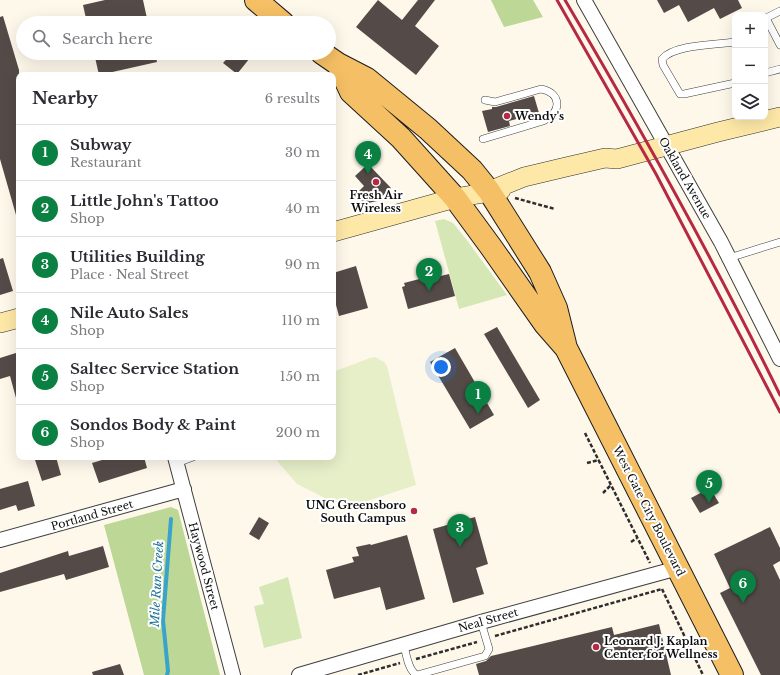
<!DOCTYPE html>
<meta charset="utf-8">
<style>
:root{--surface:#fff;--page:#f7f7f7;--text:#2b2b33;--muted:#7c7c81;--line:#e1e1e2;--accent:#0b8043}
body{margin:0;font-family:"Libre Baskerville",serif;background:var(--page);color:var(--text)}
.controls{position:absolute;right:12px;top:12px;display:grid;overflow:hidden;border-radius:8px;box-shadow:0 4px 16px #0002}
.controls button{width:36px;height:36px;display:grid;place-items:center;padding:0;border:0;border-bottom:1px solid var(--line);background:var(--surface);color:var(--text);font:20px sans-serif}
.you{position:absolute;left:441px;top:367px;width:14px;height:14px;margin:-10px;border:3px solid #fff;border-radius:50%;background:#1a73e8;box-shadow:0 0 0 6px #1a73e833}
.badge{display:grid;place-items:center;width:26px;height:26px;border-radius:50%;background:var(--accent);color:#fff;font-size:13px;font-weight:700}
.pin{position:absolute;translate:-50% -33px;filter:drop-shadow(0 1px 2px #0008)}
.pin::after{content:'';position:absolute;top:21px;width:14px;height:12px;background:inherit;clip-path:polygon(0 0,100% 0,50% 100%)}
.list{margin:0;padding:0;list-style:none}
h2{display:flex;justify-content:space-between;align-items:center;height:52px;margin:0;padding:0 16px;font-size:17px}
h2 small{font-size:13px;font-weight:400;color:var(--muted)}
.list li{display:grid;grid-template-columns:26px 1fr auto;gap:12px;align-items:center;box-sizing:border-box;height:56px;padding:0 16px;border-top:1px solid var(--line)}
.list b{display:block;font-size:15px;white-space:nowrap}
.list p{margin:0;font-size:13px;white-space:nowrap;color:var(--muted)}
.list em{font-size:13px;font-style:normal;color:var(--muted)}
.icon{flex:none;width:22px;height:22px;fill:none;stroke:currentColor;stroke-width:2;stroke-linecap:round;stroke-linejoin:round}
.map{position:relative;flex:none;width:780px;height:675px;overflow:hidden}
.search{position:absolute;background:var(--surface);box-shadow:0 4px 16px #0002;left:16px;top:16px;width:320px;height:44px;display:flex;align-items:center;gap:10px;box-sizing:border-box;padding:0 14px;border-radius:22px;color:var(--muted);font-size:15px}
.panel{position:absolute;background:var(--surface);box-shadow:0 4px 16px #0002;left:16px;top:72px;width:320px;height:388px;border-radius:8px}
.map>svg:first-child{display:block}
</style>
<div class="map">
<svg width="780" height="675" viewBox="0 0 780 675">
<rect width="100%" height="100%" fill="#fef8eb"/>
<!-- green -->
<path fill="#d6e7b6" d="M444,219L453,223L466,239L507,295L459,309L435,221Z
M288,577L302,638L264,648L254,606L264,604L259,587Z"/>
<!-- forest -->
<path fill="#bcd796" d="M491,0H533L543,17L504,27Z
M171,507L178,510L220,675H144L104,525Z"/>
<!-- pitch -->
<path fill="#e6efc8" d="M375,357L384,362L387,366L416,485L364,502L325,498L297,484L274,457H333V372L370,358Z"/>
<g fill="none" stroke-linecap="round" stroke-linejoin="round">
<!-- stream -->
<path stroke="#3aa3c9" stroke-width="4" d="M167,675L168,671L163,620L171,519"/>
</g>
<!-- building -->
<path fill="#544b48" d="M105,0H143L148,23H87L83,5Z
M378,0L402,20L418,0H435L415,26L439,46L416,75L356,27Z
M657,0H738L742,8L720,19L714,8L688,22L679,5L664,13Z
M3,16L19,70V214L16,215L0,159V17Z
M94,53H155L157,62L99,75Z
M232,53H254L237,74L223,63Z
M534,96L539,113L509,121L510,126L488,132L482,111L492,109V107H496Z
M368,164L391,188L377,201L364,204L355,195L364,186L355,176Z
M3,258L13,291L0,295V259Z
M356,266L368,308L339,316L333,294V273Z
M449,274L455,296L408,309L402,287L405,286L404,283L431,276L432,278Z
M497,327L540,400L528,408L484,334Z
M455,348L494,415L470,429L430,362Z
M19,352V398H16L10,376L0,379V358Z
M34,457H56L61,475L42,481Z
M112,457H144L147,468L99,483L92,463Z
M28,481L35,506L18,511L16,505L0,510V489Z
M710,488L719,503L700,513L691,498Z
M259,517L269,523L259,540L249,534Z
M475,517L488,564L476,568L484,594L453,603L433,529Z
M770,527L780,548V561L773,565L780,580V675H761L720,593L730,588L714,554Z
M407,535L425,599L386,610L380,587L334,599L326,570L354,562L352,557L359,556L356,547L370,544L371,545Z
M103,546L109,567L66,580L64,574L0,592V573L68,551L69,556Z
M659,624L671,675H479L476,664L486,661L491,656L612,627L614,635Z
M120,664L124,675H93L92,672Z"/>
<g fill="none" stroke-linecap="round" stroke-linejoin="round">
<!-- service casing -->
<g stroke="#3f3f3f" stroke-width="8">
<path id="service" d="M780,11L766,18L780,45
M735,42C716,45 675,44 662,59L663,65L680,94H684L735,83
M765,73L780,69
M483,139L543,121C562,113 562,93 541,89L495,102L485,100
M729,258L780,242
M177,463L193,457
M404,645C406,653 408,671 417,675L485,656L489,649L481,622"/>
</g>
<!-- minor casing -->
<g stroke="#3f3f3f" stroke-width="16">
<path id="minor" d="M584,0L721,242L780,359
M175,457L233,675
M0,540L184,489
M299,675L481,622L678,568"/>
</g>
<!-- secondary casing -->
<g stroke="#2e2e2e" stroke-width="20">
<path id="secondary" d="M489,191L524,177L566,167L605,158L617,159L718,132L780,117
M333,232L455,198L501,190
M0,323L19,318"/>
</g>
<!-- primary casing -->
<g stroke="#1d1d1d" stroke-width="24">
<path id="primary" d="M256,0L283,23
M322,53L338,64L367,79L428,129L472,170L489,191L540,272L556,308L565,344
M338,64L351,92L401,138L455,198L491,247L545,324L566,348L732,675"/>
</g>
<!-- path -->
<path stroke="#2e2e2e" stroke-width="2.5" stroke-dasharray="4 2" stroke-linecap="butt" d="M515,198L555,209
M585,433L650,563
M587,463L599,460
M603,493L611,485
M631,542L637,538
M662,589L703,675
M495,636L662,589
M416,659L477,642
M358,675L400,663"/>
<!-- service -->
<use href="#service" stroke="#fff" stroke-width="7"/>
<!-- minor -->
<use href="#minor" stroke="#fff" stroke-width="14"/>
<!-- secondary -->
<use href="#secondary" stroke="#fde8a7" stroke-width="19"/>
<!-- primary -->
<use href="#primary" stroke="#f5bf65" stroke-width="22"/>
<!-- rail -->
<path stroke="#b72842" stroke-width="3" d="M557,0L656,174L780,412
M565,0C641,129 714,260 780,395"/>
</g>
<!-- markers -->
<g fill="#b72842" stroke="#fff" stroke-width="1.5">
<circle cx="507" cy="116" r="4"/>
<circle cx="376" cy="182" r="4"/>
<circle cx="414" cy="511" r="4"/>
<circle cx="596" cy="647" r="4"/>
</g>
<g text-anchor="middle" stroke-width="4" stroke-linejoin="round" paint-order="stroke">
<!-- poi labels -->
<g font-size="11" font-weight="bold" fill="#0c0c0c" stroke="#fff" text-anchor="start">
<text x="515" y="120">Wendy's</text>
<text x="376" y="199" text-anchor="middle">Fresh Air<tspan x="376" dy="13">Wireless</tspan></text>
<text x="406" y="509" text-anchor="end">UNC Greensboro<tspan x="406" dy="13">South Campus</tspan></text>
<text x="604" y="645">Leonard J. Kaplan<tspan x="604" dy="13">Center for Wellness</tspan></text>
</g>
<!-- street labels -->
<g font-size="11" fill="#0c0c0c" stroke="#fff">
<text transform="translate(685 178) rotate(60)" y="4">Oakland Avenue</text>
<text transform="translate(649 511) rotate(63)" y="4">West Gate City Boulevard</text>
<text transform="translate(92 515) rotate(-16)" y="4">Portland Street</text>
<text transform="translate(204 566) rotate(75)" y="4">Haywood Street</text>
<text transform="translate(488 620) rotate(-16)" y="4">Neal Street</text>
</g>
<!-- water labels -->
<g font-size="12" font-style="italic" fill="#197299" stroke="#fff">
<text transform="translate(157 584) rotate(-87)" y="4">Mile Run Creek</text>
</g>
</g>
</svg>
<div class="controls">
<button>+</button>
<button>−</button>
<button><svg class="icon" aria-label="layers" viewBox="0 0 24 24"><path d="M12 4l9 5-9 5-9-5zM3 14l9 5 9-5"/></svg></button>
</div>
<div class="you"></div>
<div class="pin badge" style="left:478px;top:414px">1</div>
<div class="pin badge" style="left:429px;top:291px">2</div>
<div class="pin badge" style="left:460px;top:547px">3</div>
<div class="pin badge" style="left:368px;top:174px">4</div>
<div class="pin badge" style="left:709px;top:503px">5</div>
<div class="pin badge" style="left:743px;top:603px">6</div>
<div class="search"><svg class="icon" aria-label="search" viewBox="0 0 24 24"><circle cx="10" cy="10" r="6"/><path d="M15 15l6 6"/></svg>Search here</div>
<section class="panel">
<h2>Nearby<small>6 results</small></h2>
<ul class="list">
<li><span class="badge">1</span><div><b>Subway</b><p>Restaurant</p></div><em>30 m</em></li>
<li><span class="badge">2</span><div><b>Little John's Tattoo</b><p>Shop</p></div><em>40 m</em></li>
<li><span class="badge">3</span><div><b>Utilities Building</b><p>Place · Neal Street</p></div><em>90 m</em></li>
<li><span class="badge">4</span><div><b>Nile Auto Sales</b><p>Shop</p></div><em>110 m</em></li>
<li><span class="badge">5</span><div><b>Saltec Service Station</b><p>Shop</p></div><em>150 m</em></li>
<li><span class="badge">6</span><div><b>Sondos Body &amp; Paint</b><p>Shop</p></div><em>200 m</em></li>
</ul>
</section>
</div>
